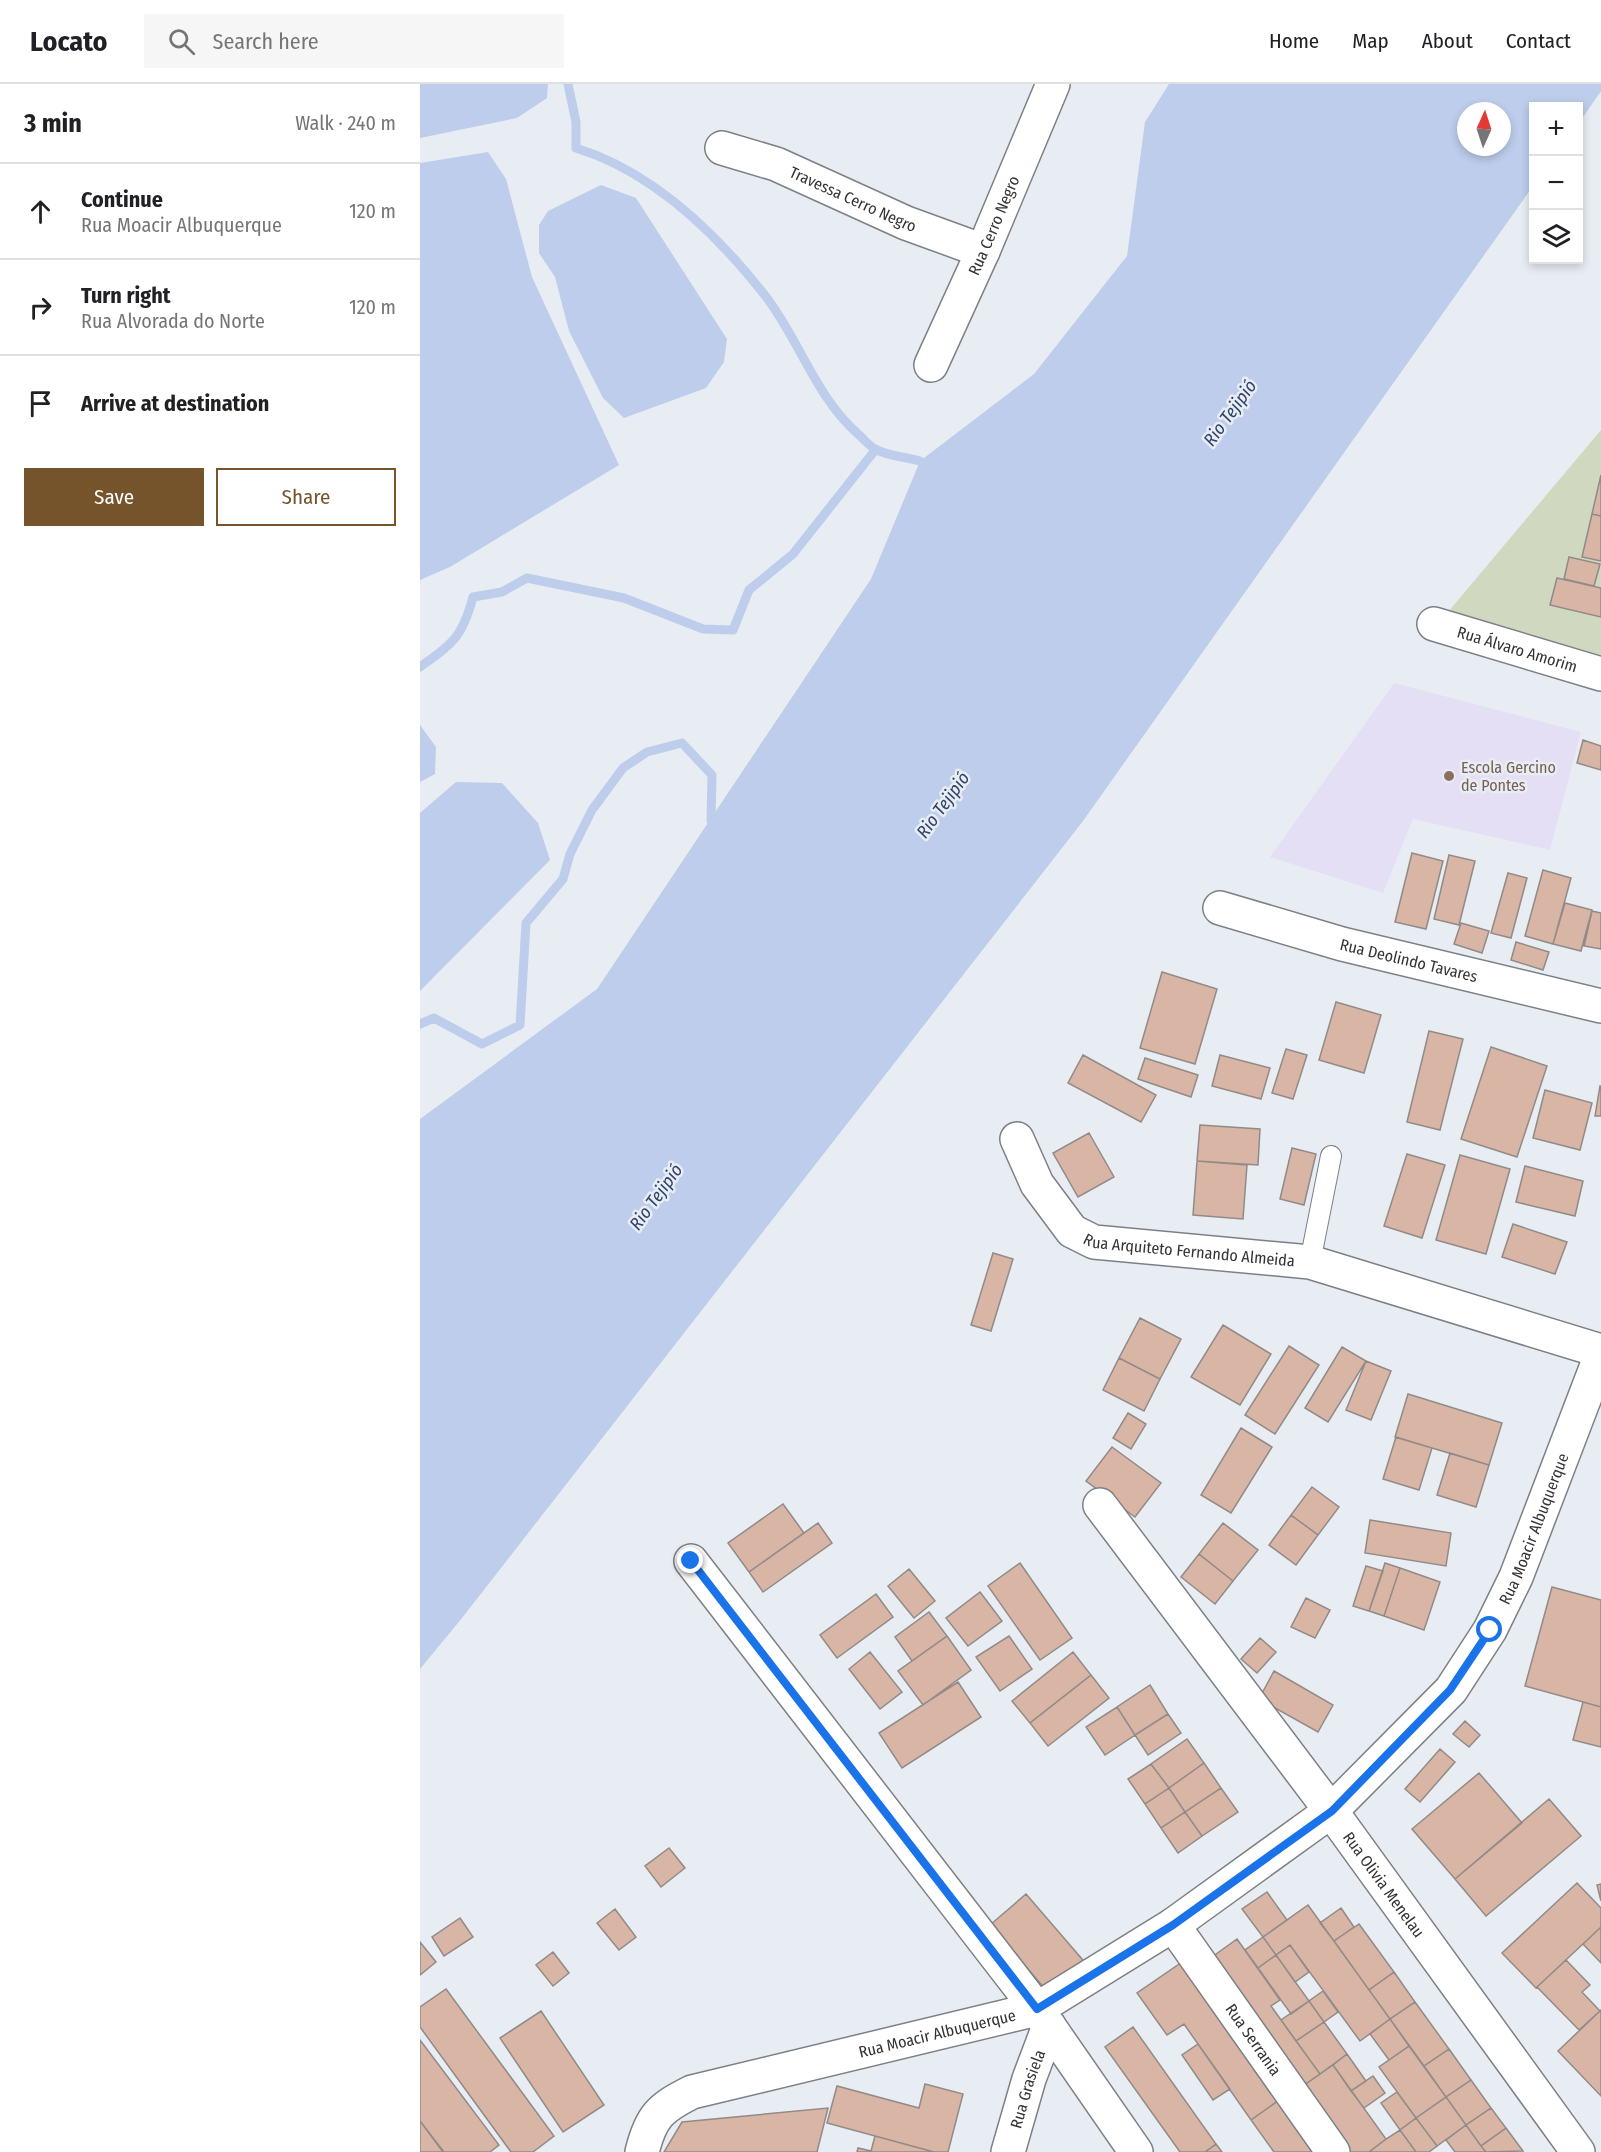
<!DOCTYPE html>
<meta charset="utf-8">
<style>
:root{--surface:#fff;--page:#f6f6f6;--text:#202124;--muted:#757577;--line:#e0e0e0;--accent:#75532b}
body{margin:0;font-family:"Fira Sans Condensed",sans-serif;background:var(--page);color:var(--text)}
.controls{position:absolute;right:18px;top:18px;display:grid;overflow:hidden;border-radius:0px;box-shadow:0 3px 9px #0003}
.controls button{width:54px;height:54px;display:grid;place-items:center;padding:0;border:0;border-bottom:2px solid var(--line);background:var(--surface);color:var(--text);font:30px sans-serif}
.compass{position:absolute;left:1037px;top:18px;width:54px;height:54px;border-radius:50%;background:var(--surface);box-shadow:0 3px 9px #0003;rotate:3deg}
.stop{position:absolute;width:18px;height:18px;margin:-14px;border:4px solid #1a73e8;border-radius:50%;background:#fff}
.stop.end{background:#1a73e8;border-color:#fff;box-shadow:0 2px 6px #0008}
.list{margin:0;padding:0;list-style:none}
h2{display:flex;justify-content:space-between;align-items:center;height:78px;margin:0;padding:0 24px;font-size:26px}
h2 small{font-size:20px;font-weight:400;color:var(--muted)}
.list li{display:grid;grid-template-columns:39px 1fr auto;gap:18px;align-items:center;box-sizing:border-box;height:96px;padding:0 24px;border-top:2px solid var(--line)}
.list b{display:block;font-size:22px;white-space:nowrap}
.list p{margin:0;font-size:20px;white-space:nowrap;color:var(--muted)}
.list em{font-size:20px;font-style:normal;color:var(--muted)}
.actions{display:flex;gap:12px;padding:18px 24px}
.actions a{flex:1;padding:14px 0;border:2px solid var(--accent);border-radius:0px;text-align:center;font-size:21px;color:var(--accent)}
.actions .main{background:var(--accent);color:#fff}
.icon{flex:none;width:33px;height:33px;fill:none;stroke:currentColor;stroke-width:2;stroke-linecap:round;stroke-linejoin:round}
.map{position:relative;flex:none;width:1181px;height:2068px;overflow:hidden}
header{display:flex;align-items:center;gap:36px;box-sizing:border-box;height:84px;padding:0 30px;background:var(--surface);border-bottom:2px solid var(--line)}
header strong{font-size:28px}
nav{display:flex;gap:33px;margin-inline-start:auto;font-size:21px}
.search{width:420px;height:54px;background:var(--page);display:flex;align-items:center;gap:15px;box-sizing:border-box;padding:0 21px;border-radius:0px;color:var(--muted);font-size:22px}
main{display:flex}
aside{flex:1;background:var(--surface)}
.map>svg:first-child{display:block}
</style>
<header>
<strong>Locato</strong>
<div class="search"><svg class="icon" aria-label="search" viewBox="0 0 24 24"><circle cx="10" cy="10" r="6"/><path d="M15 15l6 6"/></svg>Search here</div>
<nav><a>Home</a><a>Map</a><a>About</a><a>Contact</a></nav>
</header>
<main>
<aside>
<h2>3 min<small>Walk · 240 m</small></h2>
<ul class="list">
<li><svg class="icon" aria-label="ahead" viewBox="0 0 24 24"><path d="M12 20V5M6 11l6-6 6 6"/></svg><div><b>Continue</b><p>Rua Moacir Albuquerque</p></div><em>120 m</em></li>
<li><svg class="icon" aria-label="right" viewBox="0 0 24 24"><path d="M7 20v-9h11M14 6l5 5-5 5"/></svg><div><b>Turn right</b><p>Rua Alvorada do Norte</p></div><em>120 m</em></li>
<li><svg class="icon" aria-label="arrive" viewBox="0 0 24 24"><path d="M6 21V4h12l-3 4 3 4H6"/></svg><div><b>Arrive at destination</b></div></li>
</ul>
<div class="actions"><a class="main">Save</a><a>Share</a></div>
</aside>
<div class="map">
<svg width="1181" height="2068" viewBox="0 0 1181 2068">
<rect width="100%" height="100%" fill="#e8edf4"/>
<!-- education -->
<path fill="#e4dff5" d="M974,599L1161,648L1130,766L993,735L963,809L850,773Z"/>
<!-- green -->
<path fill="#d0d8bf" d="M1181,346V571L1028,528Z"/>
<!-- water -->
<path fill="#bdcdeb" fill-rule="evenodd" d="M0,0H128L127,14L97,34L0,54Z
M749,0H1181V7L1159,39L1158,22H1114L1113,102L663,737L42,1534L0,1585V1035L177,905L451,495L500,377L614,290L707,172L725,38ZM1046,27H1082V63H1046Z
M68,68L86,95L112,193L199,381L30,483L0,496V79Z
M181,101L216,114L307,255L304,278L286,304L204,334L183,314L149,247L135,193L119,169V141L128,127Z
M0,641L16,663L15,690L0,698Z
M36,698L82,699L118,739L130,776L0,907V729Z"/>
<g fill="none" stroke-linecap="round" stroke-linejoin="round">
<!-- stream -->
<path stroke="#bdcdeb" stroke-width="9" d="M148,0L156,38V64C234,88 298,151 347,214C380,258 396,313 438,350C444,355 449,362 455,365C467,372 486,373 500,377
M0,583C33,559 42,554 53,513L82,508L107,494L204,514L283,545L313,546L329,506L373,470L456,365
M0,940L14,934L62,960L100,941L106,839L143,795L150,770L172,726L203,684L227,668L262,659L292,691L291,737"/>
</g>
<!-- building -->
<path fill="#d9b5a6" stroke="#928a87" stroke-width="1.5" d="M1181,391V432L1172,430Z
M1172,430L1181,432V477L1162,473Z
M1149,473L1180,480L1174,502L1144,495Z
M1137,494L1181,504V533L1130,521Z
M1163,656L1181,662V686L1157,679Z
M992,769L1023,777L1006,845L975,838Z
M1029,771L1055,777L1039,841L1014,835Z
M1123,786L1151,794L1133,860L1105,852Z
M1088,789L1107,794L1091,854L1071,849Z
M1145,819L1172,826L1161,867L1133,860Z
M1172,827L1181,829V865L1164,862Z
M1041,839L1069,847L1062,869L1034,860Z
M1096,858L1129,868L1123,886L1091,876Z
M742,888L797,905L775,980L720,964Z
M916,918L961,931L944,989L899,976Z
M1009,947L1043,955L1020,1046L987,1038Z
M1071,963L1127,982L1097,1073L1041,1055Z
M866,965L887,971L873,1015L852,1009Z
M663,971L736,1011L721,1038L648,999Z
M800,971L850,984L841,1015L792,1002Z
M725,974L778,991L771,1013L718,995Z
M1180,1002H1181V1032H1175Z
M1125,1006L1172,1019L1160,1066L1113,1054Z
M780,1041L840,1045L838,1081L777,1077Z
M669,1049L694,1093L658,1113L633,1069Z
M872,1064L896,1070L884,1121L860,1115Z
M987,1070L1025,1081L1002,1154L964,1142Z
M1040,1071L1090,1085L1066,1170L1016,1156Z
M777,1077L827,1081L823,1135L773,1131Z
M1105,1082L1163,1097L1155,1132L1096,1118Z
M1093,1140L1147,1158L1135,1190L1082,1173Z
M573,1169L593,1175L571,1247L551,1241Z
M720,1234L761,1255L740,1295L699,1274Z
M803,1241L851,1270L820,1321L771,1293Z
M869,1262L899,1281L855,1350L825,1331Z
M922,1263L946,1277L908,1338L885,1324Z
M699,1274L740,1295L724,1327L683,1306Z
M946,1277L971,1287L951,1336L926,1326Z
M988,1310L1082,1339L1069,1381L975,1353Z
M708,1329L726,1340L711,1365L693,1354Z
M821,1344L852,1363L811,1429L781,1411Z
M976,1353L1012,1364L999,1406L963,1395Z
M692,1363L741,1399L715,1433L666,1397Z
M1030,1369L1069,1381L1056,1423L1017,1411Z
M892,1403L919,1423L898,1451L871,1431Z
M363,1420L384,1449L329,1488L308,1459Z
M871,1431L898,1451L876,1481L849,1461Z
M950,1436L1031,1449L1026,1482L945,1469Z
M398,1439L412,1459L343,1508L329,1488Z
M803,1439L838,1466L813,1497L779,1470Z
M779,1470L813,1497L795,1520L761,1493Z
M600,1479L652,1554L620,1576L568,1502Z
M965,1479L980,1484L964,1532L949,1527Z
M946,1482L963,1487L949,1527L933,1522Z
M980,1484L1020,1498L1004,1546L964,1532Z
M489,1485L515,1517L494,1534L468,1502Z
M1132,1503L1181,1516V1623L1105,1602Z
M560,1508L582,1537L548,1562L526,1534Z
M456,1510L473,1533L417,1574L400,1551Z
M886,1514L910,1526L895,1554L871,1543Z
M509,1528L527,1552L492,1577L475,1553Z
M527,1552L551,1586L503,1621L478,1587Z
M589,1552L612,1585L580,1607L556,1573Z
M840,1554L856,1568L837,1589L821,1575Z
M450,1568L482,1608L460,1625L429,1585Z
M653,1568L671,1591L610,1639L592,1617Z
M854,1587L913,1621L898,1648L839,1615Z
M671,1591L689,1614L628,1662L610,1639Z
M538,1598L561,1633L482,1684L459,1649Z
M730,1601L748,1630L715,1651L697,1623Z
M1163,1618L1181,1623V1663L1153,1656Z
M697,1623L715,1651L685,1671L666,1643Z
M748,1630L761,1649L728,1671L715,1651Z
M1045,1637L1060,1651L1049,1663L1033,1650Z
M767,1655L784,1679L749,1704L731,1680Z
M1020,1665L1035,1678L1000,1718L985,1705Z
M784,1679L801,1704L765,1728L749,1704Z
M731,1680L749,1704L725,1720L708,1695Z
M1059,1689L1102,1739L1035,1795L992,1745Z
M749,1704L765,1728L741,1744L725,1720Z
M801,1704L818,1728L782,1752L765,1728Z
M1129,1715L1161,1752L1066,1832L1035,1795Z
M765,1728L782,1752L758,1769L741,1744Z
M249,1764L265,1784L241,1803L225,1782Z
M1157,1799L1181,1824V1843L1116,1904L1082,1869Z
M1181,1800V1817L1177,1801Z
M847,1808L867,1836L843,1853L822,1825Z
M606,1810L668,1882L632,1913L570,1841Z
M888,1821L970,1935L940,1957L870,1861L856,1871L843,1853Z
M921,1824L934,1843L914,1857L900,1839Z
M195,1825L216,1853L199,1866L177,1839Z
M40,1834L53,1853L24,1872L12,1853Z
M939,1840L974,1888L949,1906L914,1857Z
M1181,1843V1879L1163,1860Z
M843,1853L856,1871L838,1884L825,1866Z
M817,1855L860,1916L851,1922L900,1990L880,2004L788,1876Z
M0,1858L16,1878L0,1891Z
M870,1861L889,1888L875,1898L856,1871Z
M133,1868L149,1889L133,1902L116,1881Z
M856,1871L889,1917L871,1930L838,1884Z
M765,1876L862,2014L831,2036L764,1940L747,1951L717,1909Z
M1146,1876L1170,1901L1162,1908L1180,1927L1159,1946L1117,1903Z
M974,1888L995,1918L970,1935L949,1906Z
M26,1905L134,2052L113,2068H91L0,1943V1923Z
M903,1907L918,1928L904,1938L889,1917Z
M889,1917L904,1938L876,1957L861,1936Z
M995,1918L1029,1965L1004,1982L970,1935Z
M1181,1926V2012L1138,1967Z
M121,1927L184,2021L143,2048L80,1954Z
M970,1935L989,1962L969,1976L950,1950Z
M904,1938L927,1970L900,1990L876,1957Z
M713,1943L796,2060L785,2068H760L685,1963Z
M0,1956L79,2061L70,2068H23L0,2037Z
M778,1960L810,2005L793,2016L762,1971Z
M989,1962L1026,2013L996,2034L959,1983Z
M1029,1965L1051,1996L1026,2013L1004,1982Z
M927,1970L946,1997L931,2007L913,1981Z
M913,1981L966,2055L949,2068H926L880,2004Z
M953,1992L965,2009L944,2024L931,2007Z
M1051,1996L1071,2024L1046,2041L1026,2013Z
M505,2000L543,2010L528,2068H514L407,2039L417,2002L499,2024Z
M977,2008L996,2034L980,2046L961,2019Z
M1026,2013L1046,2041L1017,2062L996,2034Z
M862,2014L899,2068H854L831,2036Z
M408,2024L397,2068H244L262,2038Z
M1071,2024L1086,2044L1061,2062L1046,2041Z
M996,2034L1017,2062L1009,2068H996L980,2046Z
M0,2037L24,2068H0Z
M1046,2041L1061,2062L1066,2068H1035L1026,2056Z
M1086,2044L1103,2067L1066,2068L1061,2062Z
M980,2046L996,2068H949L966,2055Z
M455,2052L514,2068H437L438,2064L451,2067Z
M796,2060L802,2068H785Z"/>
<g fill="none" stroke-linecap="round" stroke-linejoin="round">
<!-- service casing -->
<g stroke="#7c8086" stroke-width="22">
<path id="service" d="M890,1178L911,1072"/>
</g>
<!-- minor casing -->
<g stroke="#7c8086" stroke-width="36">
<g id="minor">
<path id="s1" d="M302,64L356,80L486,139L563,167"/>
<path id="s2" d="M511,281L563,167L633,0"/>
<path id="s3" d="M1014,540L1181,590"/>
<path id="s4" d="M800,824L922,860L1181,922"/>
<path id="s5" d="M597,1055L617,1100L652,1147L674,1158L890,1178L1181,1267"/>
<path id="s6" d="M680,1421L911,1727L1158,2068"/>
<path d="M271,1477L617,1925L716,2068"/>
<path id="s7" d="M753,1841L913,2068"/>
<path id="s8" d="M222,2068C231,2032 240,2024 272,2008L617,1925L753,1841L911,1727L1031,1606L1070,1546L1096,1493L1181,1271"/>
<path id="s9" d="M588,2068L609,1995L629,1942"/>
</g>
</g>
<!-- service -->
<use href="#service" stroke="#fff" stroke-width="20"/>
<!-- minor -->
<use href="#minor" stroke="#fff" stroke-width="33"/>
</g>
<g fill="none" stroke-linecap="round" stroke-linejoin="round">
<!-- route -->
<path stroke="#1a73e8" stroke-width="8" d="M271,1477L617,1925L753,1841L912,1727L1030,1606L1070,1546"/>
</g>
<!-- markers -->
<circle fill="#8d6e63" stroke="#e8edf4" stroke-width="2" cx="1029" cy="692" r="6"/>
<g text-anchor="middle" stroke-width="5" stroke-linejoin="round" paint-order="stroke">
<!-- street labels -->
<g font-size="16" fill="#313336" stroke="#e8edf4">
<text dy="6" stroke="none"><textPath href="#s1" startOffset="141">Travessa Cerro Negro</textPath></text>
<text dy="6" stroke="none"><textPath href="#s2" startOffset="153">Rua Cerro Negro</textPath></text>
<text dy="6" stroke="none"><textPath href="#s3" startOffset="87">Rua Álvaro Amorim</textPath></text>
<text dy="6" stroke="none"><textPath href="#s4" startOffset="196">Rua Deolindo Tavares</textPath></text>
<text dy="6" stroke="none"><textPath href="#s5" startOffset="228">Rua Arquiteto Fernando Almeida</textPath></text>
<text dy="6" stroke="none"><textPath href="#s8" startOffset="1144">Rua Moacir Albuquerque</textPath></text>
<text dy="6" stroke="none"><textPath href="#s6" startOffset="474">Rua Olivia Menelau</textPath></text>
<text dy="6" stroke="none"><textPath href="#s8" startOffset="334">Rua Moacir Albuquerque</textPath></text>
<text dy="6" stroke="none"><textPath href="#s7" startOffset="140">Rua Serrania</textPath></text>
<text dy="6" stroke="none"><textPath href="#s9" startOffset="66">Rua Grasiela</textPath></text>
</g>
<!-- education labels -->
<g font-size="16" fill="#785e54" stroke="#e8edf4" text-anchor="start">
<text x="1041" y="689">Escola Gercino<tspan x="1041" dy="18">de Pontes</tspan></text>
</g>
<!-- water labels -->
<g font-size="18" font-style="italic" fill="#2e416b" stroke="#e8edf4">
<text transform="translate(810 329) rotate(-54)" y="6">Rio Tejipió</text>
<text transform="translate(523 721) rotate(-54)" y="6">Rio Tejipió</text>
<text transform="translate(236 1113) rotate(-54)" y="6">Rio Tejipió</text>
</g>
</g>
</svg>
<div class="controls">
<button>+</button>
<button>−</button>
<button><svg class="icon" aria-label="layers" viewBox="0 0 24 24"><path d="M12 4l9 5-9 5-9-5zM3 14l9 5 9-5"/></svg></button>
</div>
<svg class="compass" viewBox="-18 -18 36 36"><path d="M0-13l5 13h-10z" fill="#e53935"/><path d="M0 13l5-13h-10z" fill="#757577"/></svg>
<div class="stop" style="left:1070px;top:1546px"></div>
<div class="stop end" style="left:271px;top:1477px"></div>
</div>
</main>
